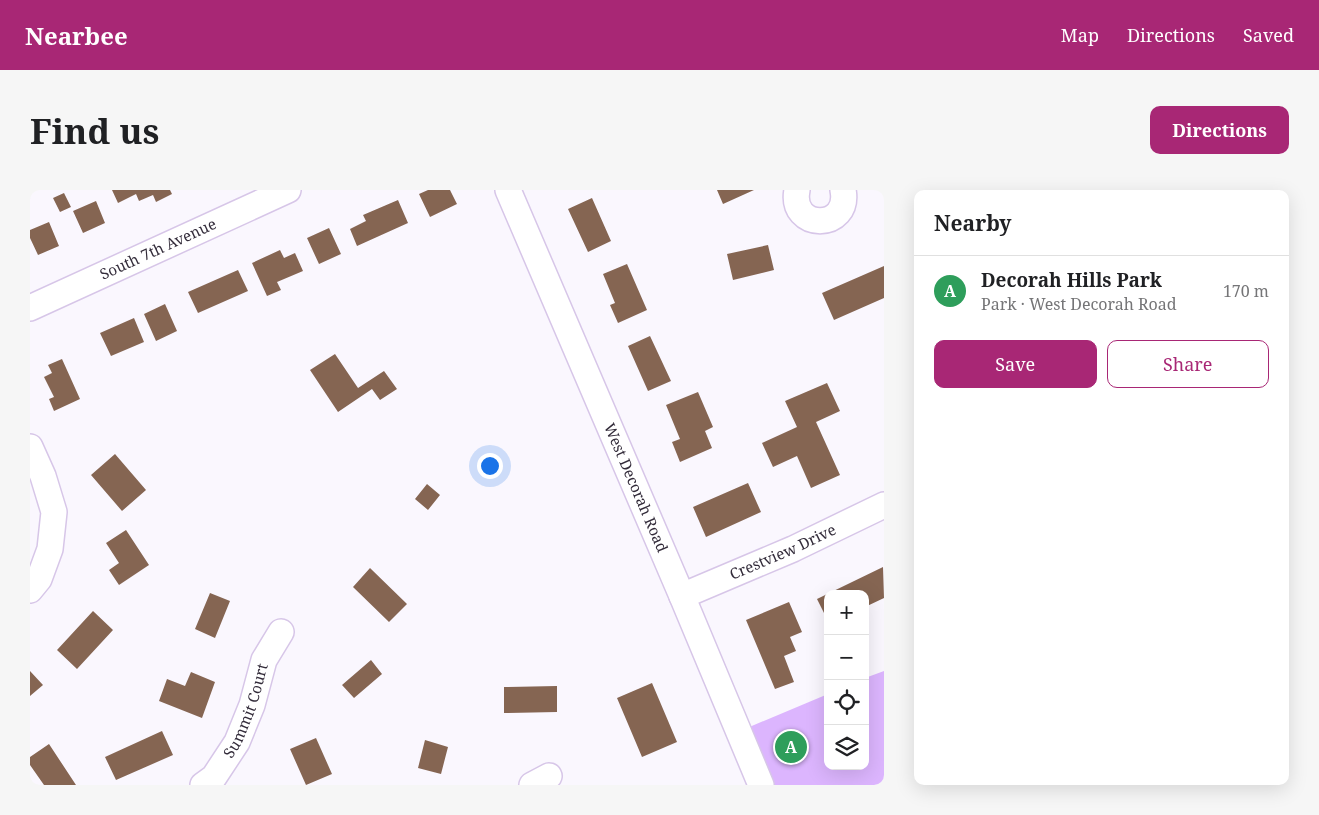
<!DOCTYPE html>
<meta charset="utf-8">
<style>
:root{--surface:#fff;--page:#f6f6f6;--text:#202124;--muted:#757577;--line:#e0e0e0;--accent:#a82775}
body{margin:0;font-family:"Noto Serif",serif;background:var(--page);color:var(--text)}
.controls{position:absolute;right:15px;bottom:15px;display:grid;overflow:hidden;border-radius:10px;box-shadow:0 5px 20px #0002}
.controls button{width:45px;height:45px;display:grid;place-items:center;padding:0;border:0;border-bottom:1px solid var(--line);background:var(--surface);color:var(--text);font:25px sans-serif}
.you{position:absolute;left:459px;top:275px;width:18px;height:18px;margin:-12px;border:4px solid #fff;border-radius:50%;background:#1a73e8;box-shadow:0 0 0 8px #1a73e833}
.badge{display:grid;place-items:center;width:32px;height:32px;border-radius:50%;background:var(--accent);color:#fff;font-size:16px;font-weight:700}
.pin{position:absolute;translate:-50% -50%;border:2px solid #fff;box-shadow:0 1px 5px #0006}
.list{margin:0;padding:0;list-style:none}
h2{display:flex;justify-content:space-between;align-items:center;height:65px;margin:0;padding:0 20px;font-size:21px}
h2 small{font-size:16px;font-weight:400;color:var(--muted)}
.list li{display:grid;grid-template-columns:32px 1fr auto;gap:15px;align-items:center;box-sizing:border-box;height:70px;padding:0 20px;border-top:1px solid var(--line)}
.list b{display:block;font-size:19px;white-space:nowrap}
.list p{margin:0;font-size:16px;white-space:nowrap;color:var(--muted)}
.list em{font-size:16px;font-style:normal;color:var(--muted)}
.actions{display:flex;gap:10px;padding:15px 20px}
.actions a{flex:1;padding:11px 0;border:1px solid var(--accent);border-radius:10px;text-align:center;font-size:18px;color:var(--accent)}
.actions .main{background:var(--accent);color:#fff}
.icon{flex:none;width:28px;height:28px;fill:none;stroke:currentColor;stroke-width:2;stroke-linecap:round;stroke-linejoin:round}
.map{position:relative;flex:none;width:854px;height:595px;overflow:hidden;border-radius:10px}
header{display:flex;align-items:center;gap:30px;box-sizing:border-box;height:70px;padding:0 25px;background:var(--accent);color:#fff}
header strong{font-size:24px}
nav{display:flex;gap:28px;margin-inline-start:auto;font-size:18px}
.intro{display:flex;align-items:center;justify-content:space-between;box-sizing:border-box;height:120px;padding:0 30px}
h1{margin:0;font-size:35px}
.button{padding:12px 22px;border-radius:10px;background:var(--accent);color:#fff;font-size:18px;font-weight:700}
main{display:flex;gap:30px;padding:0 30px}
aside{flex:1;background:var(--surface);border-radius:10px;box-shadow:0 5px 20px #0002}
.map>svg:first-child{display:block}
</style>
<header>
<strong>Nearbee</strong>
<nav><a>Map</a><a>Directions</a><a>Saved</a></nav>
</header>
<div class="intro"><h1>Find us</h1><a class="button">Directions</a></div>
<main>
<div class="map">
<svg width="854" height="595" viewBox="0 0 854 595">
<rect width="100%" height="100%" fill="#faf7fe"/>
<!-- green -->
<path fill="#dcb5fe" d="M854,481V595H741L717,538L798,504V576H835V488Z"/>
<!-- building -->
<path fill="#856552" d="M82,0H140L142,4L126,12L123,5L109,11L106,4L88,13Z
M398,0H420L427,14L400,27L389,4Z
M687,0H724L693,14Z
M34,3L41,17L30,22L23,8Z
M562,8L581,51L558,62L538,19Z
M368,10L378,33L327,56L320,39L336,31L333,25Z
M66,11L75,33L53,43L43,21Z
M19,32L29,56L8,65L0,48V40Z
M299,38L311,64L289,74L277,48Z
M738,55L744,80L703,90L697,64Z
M250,60L254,68L265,63L273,81L247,92L251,100L237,106L222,73Z
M597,74L617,120L588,133L580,115L585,113L573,84Z
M854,76V108L804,130L792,103Z
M208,80L218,101L168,123L158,102Z
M135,114L147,141L126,151L114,124Z
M104,128L114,152L81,166L70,143Z
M620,146L641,191L618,201L598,156Z
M305,164L328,198L354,181L367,199L350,210L342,199L308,222L280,180Z
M32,169L50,209L24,221L19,209L24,207L14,187L22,183L18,175Z
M797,193L810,221L786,232L810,285L781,298L767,266L743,277L732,253L767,237L755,211Z
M668,202L683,237L675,241L682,258L650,272L642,252L650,249L636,215Z
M85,264L116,300L92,321L61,285Z
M718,293L731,322L676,347L663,317Z
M397,294L410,305L398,320L385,309Z
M96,340L119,375L89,395L79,380L89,373L76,353Z
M853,377L854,408L835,417V404H798V431L787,409Z
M340,378L377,414L359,432L323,397Z
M180,403L200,411L185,448L165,439Z
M759,412L772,442L760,447L766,461L754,466L764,492L745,499L716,430Z
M63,421L83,440L47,479L27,460Z
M341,470L352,484L324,508L312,495Z
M0,481L13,495L0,506Z
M161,482L185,492L172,528L129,511L137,489L155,496Z
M622,493L647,552L612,567L587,508Z
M527,496V522L474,523V497Z
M132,541L143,565L86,590L75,567Z
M286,548L302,584L276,595L260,559Z
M395,550L418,557L411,584L388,578Z
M19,554L46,595H14L0,575V567Z"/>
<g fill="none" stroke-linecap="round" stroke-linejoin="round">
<!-- minor casing -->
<g stroke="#d7c6e8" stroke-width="28">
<g id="minor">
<path id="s1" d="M478,0L652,406L731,595"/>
<path d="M767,0C759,41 821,41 813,0"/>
<path id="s2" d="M0,118L258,0"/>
<path d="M0,257L13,286L24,322L20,359L9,389L0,400"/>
<path id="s3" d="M652,406L763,359L854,315"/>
<path id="s4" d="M173,595L184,587L207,552L222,515L234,470L251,442"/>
<path d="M502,595L519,586"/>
</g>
</g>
<!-- minor -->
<use href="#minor" stroke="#fff" stroke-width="25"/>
</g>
<g text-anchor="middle" stroke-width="5" stroke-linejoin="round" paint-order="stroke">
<!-- street labels -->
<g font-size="15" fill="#332c3a" stroke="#fff">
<text dy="5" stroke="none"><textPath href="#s2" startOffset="141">South 7th Avenue</textPath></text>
<text dy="5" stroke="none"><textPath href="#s1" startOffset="324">West Decorah Road</textPath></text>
<text dy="5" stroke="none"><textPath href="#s3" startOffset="110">Crestview Drive</textPath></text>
<text dy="5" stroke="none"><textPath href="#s4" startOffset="88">Summit Court</textPath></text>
</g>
</g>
</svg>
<div class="controls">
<button>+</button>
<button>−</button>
<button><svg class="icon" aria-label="locate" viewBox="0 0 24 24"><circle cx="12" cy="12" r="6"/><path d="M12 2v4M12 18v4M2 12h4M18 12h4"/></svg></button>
<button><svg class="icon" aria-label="layers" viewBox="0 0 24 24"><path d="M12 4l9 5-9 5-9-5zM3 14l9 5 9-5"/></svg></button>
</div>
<div class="you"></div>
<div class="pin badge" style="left:761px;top:557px;background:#2e9e5b">A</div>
</div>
<aside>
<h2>Nearby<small></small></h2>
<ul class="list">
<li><span class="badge" style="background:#2e9e5b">A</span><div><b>Decorah Hills Park</b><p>Park · West Decorah Road</p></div><em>170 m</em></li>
</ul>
<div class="actions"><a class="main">Save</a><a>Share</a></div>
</aside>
</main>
